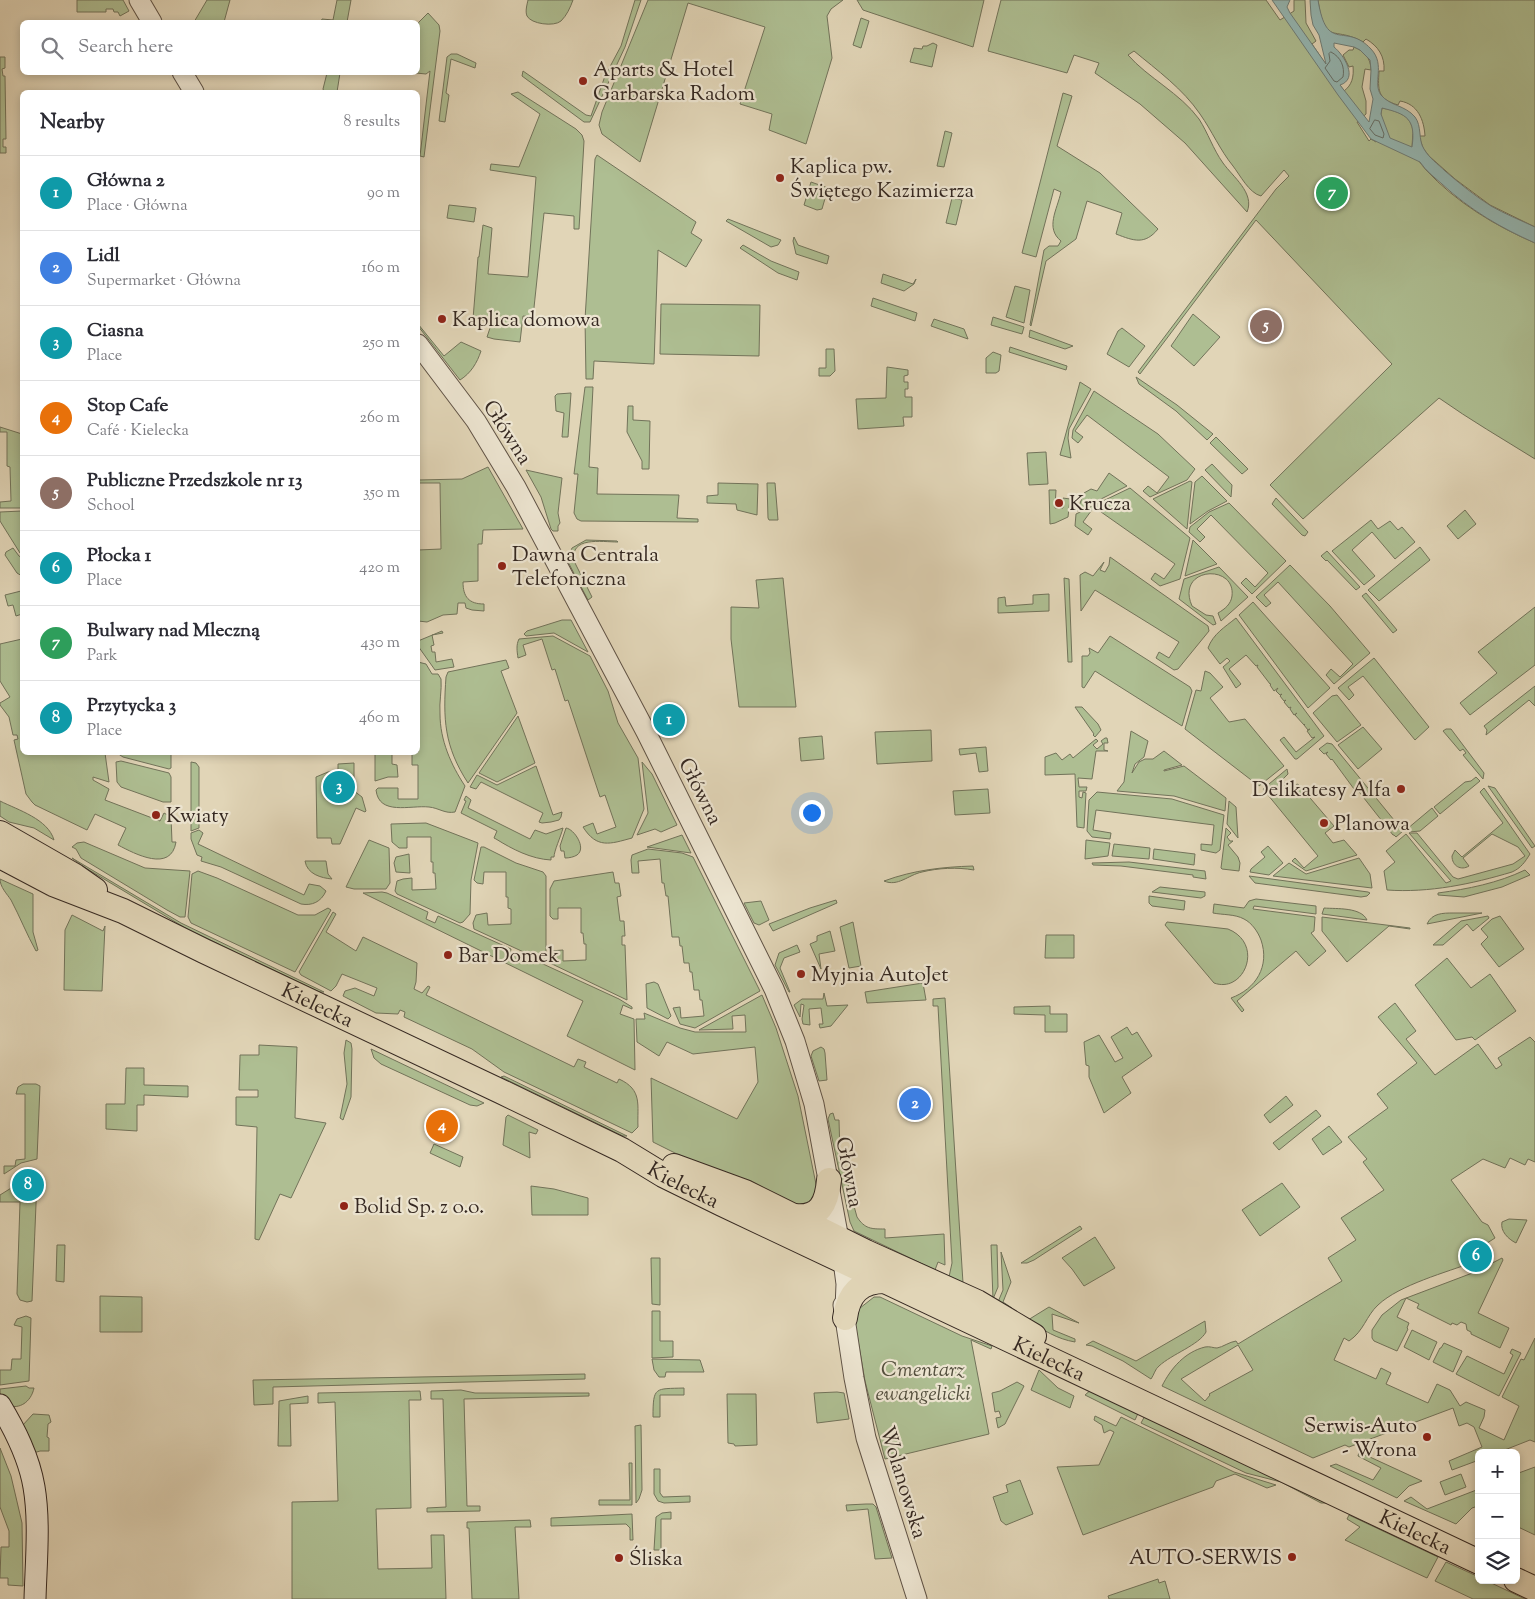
<!DOCTYPE html>
<meta charset="utf-8">
<style>
:root{--surface:#fff;--page:#f7f7f7;--text:#2b2b33;--muted:#7c7c81;--line:#e1e1e2;--accent:#db2777}
body{margin:0;font-family:"Sorts Mill Goudy",serif;background:var(--page);color:var(--text)}
.controls{position:absolute;right:15px;bottom:15px;display:grid;overflow:hidden;border-radius:8px;box-shadow:0 2px 8px #0003}
.controls button{width:45px;height:45px;display:grid;place-items:center;padding:0;border:0;border-bottom:1px solid var(--line);background:var(--surface);color:var(--text);font:25px sans-serif}
.you{position:absolute;left:811px;top:812px;width:18px;height:18px;margin:-12px;border:4px solid #fff;border-radius:50%;background:#1a73e8;box-shadow:0 0 0 8px #1a73e833}
.badge{display:grid;place-items:center;width:32px;height:32px;border-radius:50%;background:var(--accent);color:#fff;font-size:16px;font-weight:700}
.pin{position:absolute;translate:-50% -50%;border:2px solid #fff;box-shadow:0 1px 5px #0006}
.list{margin:0;padding:0;list-style:none}
h2{display:flex;justify-content:space-between;align-items:center;height:65px;margin:0;padding:0 20px;font-size:21px}
h2 small{font-size:16px;font-weight:400;color:var(--muted)}
.list li{display:grid;grid-template-columns:32px 1fr auto;gap:15px;align-items:center;box-sizing:border-box;height:75px;padding:0 20px;border-top:1px solid var(--line)}
.list b{display:block;font-size:19px;white-space:nowrap}
.list p{margin:0;font-size:16px;white-space:nowrap;color:var(--muted)}
.list em{font-size:16px;font-style:normal;color:var(--muted)}
.icon{flex:none;width:28px;height:28px;fill:none;stroke:currentColor;stroke-width:2;stroke-linecap:round;stroke-linejoin:round}
.map{position:relative;flex:none;width:1535px;height:1599px;overflow:hidden}
.search{position:absolute;background:var(--surface);box-shadow:0 2px 8px #0003;left:20px;top:20px;width:400px;height:55px;display:flex;align-items:center;gap:12px;box-sizing:border-box;padding:0 18px;border-radius:8px;color:var(--muted);font-size:19px}
.panel{position:absolute;background:var(--surface);box-shadow:0 2px 8px #0003;left:20px;top:90px;width:400px;height:665px;border-radius:8px}
.map>svg:first-child{display:block}
</style>
<div class="map">
<svg width="1535" height="1599" viewBox="0 0 1535 1599">
<rect width="100%" height="100%" fill="#e1d5b7"/>
<filter id="stains"><feTurbulence type="fractalNoise" baseFrequency=".004" numOctaves="4"/><feColorMatrix values="0 0 0 0 .2 0 0 0 0 .09 0 0 0 0 .02 0 0 0 .5 -.17"/></filter>
<radialGradient id="worn" r=".72"><stop offset=".6" stop-color="#630" stop-opacity="0"/><stop offset="1" stop-color="#630" stop-opacity=".3"/></radialGradient>
<!-- green -->
<path fill="#aebe92" stroke="#72735a" fill-rule="evenodd" d="M77,0H123L129,11L120,16L118,12H114L113,9H106V12H77Z
M207,0H230L224,22H194Z
M337,0H351L347,22H321L322,19L333,20Z
M528,0H573C570,8 567,15 561,21C554,27 531,24 527,16C525,11 527,5 528,0Z
M635,0H641L625,47L590,122H584L522,76L523,71L586,115L591,116L605,76L621,46Z
M648,0H843L831,9L827,16L832,58L806,144L769,130L772,114L740,104L765,27L688,3L640,162L602,134L599,125L602,112Z
M857,0H984L973,47L863,10Z
M1001,0H1266L1280,20L1294,11V0H1305L1306,23L1316,41L1312,44L1344,91C1352,85 1354,77 1353,66L1349,67L1343,55L1349,50H1353L1354,47C1364,51 1371,58 1371,70L1365,69L1362,87L1366,101V114L1357,122L1369,141L1371,139L1376,142L1382,108C1396,111 1411,114 1413,131C1413,136 1412,142 1412,147C1413,154 1421,164 1426,170C1456,202 1495,226 1535,243V459C1503,439 1470,420 1439,398L1303,519L1270,485L1392,364L1256,220L1140,374L1138,372L1276,189L1289,176L1284,170L1261,196C1249,193 1240,175 1233,166C1220,150 1212,131 1200,114C1183,89 1157,70 1134,51L1128,55C1148,78 1180,93 1199,119C1208,133 1213,149 1223,163C1233,177 1255,193 1247,212L1185,143L1140,104L1095,73L1099,63L1074,55L1067,73L988,51Z
M1318,0H1535V227L1490,205L1455,179L1429,156L1423,148L1419,136H1425C1424,120 1418,104 1400,101L1398,105C1377,99 1378,90 1379,71H1384C1385,56 1378,46 1366,39L1363,42C1333,25 1325,47 1318,0Z
M428,13L439,25L440,31L424,157L420,156L430,71L426,74L416,73L418,23Z
M861,18L869,21L861,48L853,45Z
M933,43L937,45L932,67L910,62L914,48L922,49L923,46H927Z
M451,54H457L476,63L475,68L451,59L446,93L449,95L445,122L439,121L447,57Z
M0,57H5V68L2,69L3,76H5L6,139H3V147H6V153H0Z
M327,73H340L337,92H324L323,89Z
M518,92L576,129L582,135L584,141L579,229H574V216L544,213L533,317L523,316L520,342L494,339L487,337L492,322L473,319L478,257H479L483,225L492,228L488,274L528,277L536,177L490,170L491,164L519,167L540,114L511,94Z
M1063,93L1072,96L1057,146L1100,173L1158,229C1145,245 1134,241 1116,234L1122,213L1087,201L1076,239L1046,261L1031,326L1030,325L1044,250L1049,246H1058L1061,241C1045,228 1057,210 1061,192L1054,189L1036,257L1022,253Z
M945,131L952,133L944,167L937,166Z
M597,155L696,222L691,233L702,240L686,267L658,250L654,364L594,361L593,379H586L585,319L595,159Z
M811,182L828,188L822,209L817,210L804,205Z
M952,198L962,200L956,225L946,223Z
M449,205L476,208L474,222L447,218Z
M728,219L781,240L778,245L771,247L726,221Z
M794,237L798,245L829,256L827,264L796,254L793,241Z
M743,245L771,261L799,272L797,280L778,273L740,248Z
M883,274L913,284L916,279L914,284L904,291L881,283Z
M1015,286L1030,290L1024,323L1006,317Z
M873,298L917,313L915,321L871,306Z
M661,304L760,305L759,356L660,354Z
M1193,314L1220,337L1194,366L1171,346Z
M993,317L1024,327L1022,334L991,325Z
M934,319L964,329L968,339L931,326Z
M418,324L444,356L461,342L481,351C477,363 471,373 460,380L418,326Z
M1122,328L1145,346L1129,367L1107,354L1118,331Z
M1030,330L1073,346L1065,349L1029,337Z
M1010,347L1067,366L1066,370L1009,352Z
M826,349H834L835,371L830,376H819V368H826Z
M993,352L1001,355L999,371L996,373H986V358Z
M887,367L908,370V375L904,376V382H908V389H905V397H912V417H903L904,426L858,429L856,399L886,398Z
M1136,377L1177,405L1213,434L1207,440L1176,411L1139,384Z
M1080,382L1091,389L1069,429L1068,438L1071,458L1060,455Z
M585,387H593L589,467L598,468L597,494L679,495L677,518L698,519V522L581,521L577,519L574,513L578,474H574Z
M1094,391L1158,434L1195,469L1187,480L1150,497L1143,491L1148,486L1157,493L1169,477L1087,415L1075,431L1083,437L1078,443L1072,438L1073,430Z
M571,393L568,437H562L564,413L556,411L555,396L557,394Z
M628,406H633V420L650,421L649,469H642V461L627,432Z
M0,427L22,434V508H0V502L11,501L10,467L7,466V432H0Z
M1216,437L1248,469L1242,474L1210,443Z
M1046,452L1048,484L1029,485L1027,453Z
M1212,464L1232,485L1231,497L1205,470Z
M488,467L523,529L483,530L482,544H478V581L463,582C463,597 469,604 484,604V611L472,610L466,608L465,603H458L457,614L443,615L427,622L418,621V550L441,549L440,483H418V480L462,479Z
M526,470L562,478L558,513L560,523L558,526V531H553L551,529L541,497Z
M1109,473L1127,486L1077,511L1084,493L1091,489L1097,491Z
M1202,476L1227,501L1208,511L1190,524L1195,482Z
M1190,481L1192,482L1187,529L1153,499Z
M718,483L758,484L757,515L737,510L736,504L707,503V496L718,495Z
M767,483H775L778,520H769L768,518Z
M1130,488L1190,538L1180,579L1160,586L1151,579L1155,573L1164,579L1175,564L1094,507L1083,522L1092,529L1088,535L1075,526L1076,514Z
M1049,490H1056L1055,508H1063V498L1070,499L1068,517L1055,523L1050,524Z
M1276,498L1308,532L1305,536L1302,535L1272,504Z
M1229,503L1286,561L1252,594L1241,583L1246,578L1255,587L1268,573L1211,515L1197,529L1205,537L1200,542L1189,532L1190,527L1209,512Z
M1465,510L1476,524L1458,539L1447,526Z
M22,511V554L20,553L0,521V512Z
M1371,520L1378,529L1390,521L1398,530L1402,527L1415,542L1395,559L1372,532L1352,550L1375,576L1364,585L1332,551Z
M586,540L617,541L618,542C601,542 570,536 574,561L592,597L588,600L567,560L572,548Z
M1193,540L1217,564L1185,576Z
M1420,547L1430,560L1379,601L1368,590Z
M13,548L19,556L22,558V576L17,573L5,555L6,552Z
M1327,551L1360,587L1356,590L1327,560L1326,561L1321,556Z
M1110,557L1208,626L1209,631L1178,669L1174,670L1156,658L1159,652L1169,658L1179,642L1095,590L1081,611L1080,575L1085,572L1093,576L1104,562L1100,570L1105,572L1109,565Z
M1290,565L1330,606L1370,653L1334,684L1326,675L1331,669L1340,677L1353,664L1278,582L1264,595L1271,603L1266,607L1256,597Z
M1219,567L1248,597L1221,621L1218,613C1225,609 1231,604 1232,596C1236,563 1175,567 1192,606L1206,615L1213,616L1216,624L1213,625L1179,599L1184,579Z
M783,578L796,707H739L731,639V607L759,608L756,580Z
M1064,578L1069,579L1072,662H1068Z
M21,591L22,614L16,616L13,605L8,606L5,595Z
M1366,593L1397,630L1393,633L1362,596Z
M1049,594V611L998,613V598L1005,597L1006,606L1033,604V595Z
M1253,602L1330,688L1308,708L1239,615Z
M1535,607V665L1470,715L1460,703L1497,673L1478,652Z
M1236,618L1324,736L1297,759H1295L1280,740L1284,737L1296,752L1315,737L1312,738L1307,731L1310,729L1308,730L1304,725L1305,724L1304,725L1295,715L1297,713L1294,715L1290,709L1291,707L1289,708L1284,702L1286,700L1284,701L1280,696L1282,694L1280,695L1276,691L1278,688L1274,691L1270,685L1271,684H1270L1257,667L1258,665L1256,666L1246,655L1229,669L1241,684L1236,688L1223,667L1230,661L1227,658L1220,664L1208,648C1213,634 1225,627 1236,618Z
M562,620H571L588,652L554,633L526,636L524,634L527,631Z
M442,631L443,633L432,635L434,645L431,646L432,652H435L436,662L452,659L454,667L435,670L418,646V641Z
M553,636L590,656L608,691L618,723L638,758L644,809L632,838C610,844 597,849 583,827L593,823L597,834L616,827L605,795L600,797L568,700L565,701L555,669L552,670L542,639L523,645L526,655L518,658C517,651 516,645 519,639Z
M1110,636L1190,687L1192,691L1182,726L1095,671L1084,688L1082,687V656H1088L1090,653L1089,648L1098,653Z
M22,639V752L105,753L109,782L93,777V780L109,789L105,800L160,821L164,813L171,817L172,842H176C171,873 135,854 118,845L126,828L95,814L87,830L35,805L32,802L26,794L14,740L18,739L17,735H13L9,717L0,705V703L10,697L0,681V644Z
M1374,658L1429,727L1415,740L1363,676L1348,687L1354,695L1349,700L1338,688Z
M506,660L509,668L501,671L517,713L468,783C444,746 443,719 446,677L448,672Z
M418,662L426,664L432,674H438L441,679C442,690 439,702 440,714C440,740 451,765 465,786L455,812C445,814 439,808 429,807C410,805 379,816 376,790L378,788H398V799H418V765H412V753L418,752Z
M1205,671L1210,673L1223,687L1210,698L1229,722L1245,719L1284,766L1259,786L1185,729L1196,690L1201,691Z
M1535,686V706L1529,700L1486,735L1487,730L1484,726Z
M1337,695L1361,725L1337,742L1313,713L1332,696Z
M1075,707H1082L1098,724L1101,730L1095,737L1093,735L1094,734Z
M518,716L535,763L497,782L479,773Z
M1363,727L1382,749L1358,769L1338,745Z
M1446,729H1451L1484,773L1483,779L1463,755L1466,753L1463,749L1460,751L1443,731Z
M931,730L932,761L877,764L875,732Z
M1131,731L1148,741L1144,757L1135,764L1132,773L1139,762L1145,759H1153L1164,751L1182,765L1164,770V771L1184,766L1226,798L1225,811L1174,796L1117,791L1124,782Z
M822,736L824,759L801,761L799,738Z
M1105,738H1107L1108,743H1104V750L1108,751H1096L1092,779L1078,778L1079,787H1087L1086,791H1079V797L1082,798L1083,792L1086,793L1084,828L1077,827L1075,774L1045,775V757L1056,753L1062,760L1070,754L1073,758L1096,739L1098,741L1093,745L1097,749L1103,744L1101,741Z
M1327,743L1332,744L1403,831L1396,837L1394,835H1393L1356,788L1354,789L1332,759L1331,760L1326,754L1328,752L1324,754L1319,749Z
M986,747L988,771L979,772L976,753L960,755L959,749Z
M117,753H171V768L169,769L123,757Z
M375,754H392V764L397,765L398,777H388L375,781Z
M121,761L169,773L171,777V802H163L121,787L117,782L116,762Z
M191,762L196,763L199,767V828L191,831Z
M642,762L652,774L677,825L661,832L655,829L637,835L648,813Z
M354,763V791L362,797L366,811L365,812L356,808L340,844H332L331,838H317L316,777L328,772L338,771V764Z
M536,766L553,815L562,812L561,817L559,820L551,822L542,823L539,822L543,813L481,782L476,789L470,787L477,775L497,785Z
M1287,769L1288,774L1282,780L1290,790L1297,784L1299,785L1334,826L1325,833L1333,843L1344,840L1357,855L1306,871L1292,861L1295,858L1304,868L1318,856L1263,789Z
M1476,777L1480,781L1440,814L1434,807L1465,782L1471,781Z
M1488,786L1495,788L1535,846L1532,848Z
M1484,788L1530,854C1525,862 1521,868 1512,872C1472,884 1429,893 1387,890L1384,871L1395,862L1386,851L1406,834L1446,883L1451,881L1409,833H1417L1453,877L1458,879L1513,864L1525,856L1518,847L1492,834L1463,858L1469,866C1461,871 1452,866 1452,856L1455,850L1462,857L1503,823L1480,792Z
M988,789L990,813L955,815L953,791Z
M1097,792L1172,799L1224,815L1220,850L1216,853L1201,850V844L1212,845L1214,825L1096,810L1093,830L1111,833L1110,839L1092,837L1087,831L1089,800Z
M466,796L471,800L468,808L530,839L535,830L546,834L563,828C561,836 554,851 554,857H551V860C531,859 512,849 496,839L494,838L497,831L461,813L466,801L464,800Z
M0,801C18,810 48,819 54,840L34,828L9,822L0,816Z
M1229,801L1236,807L1238,838L1227,824Z
M1432,808L1438,816L1420,831L1409,832L1407,829Z
M426,823L478,843L471,880L470,914L463,922L460,923L397,894L395,891L397,881L403,879L412,878V890L436,889L435,873H433V862H431V837H407V848H399L392,842L391,824Z
M566,828C574,829 587,848 577,855C574,857 569,858 565,858L564,851H561L560,846Z
M1226,828L1231,833L1227,837L1230,841H1233L1228,845L1238,857L1240,863L1239,871L1222,869L1221,868Z
M199,830L203,833L198,844L304,895L309,884L320,886L326,891C321,902 312,906 301,904L221,867L201,861L202,857L197,855L191,839V833Z
M682,835L691,853L647,847Z
M369,840L389,848L390,883L386,889H354L346,887Z
M1086,840L1110,843L1108,856L1085,859Z
M84,842L145,868L190,871L185,917H180L167,910L81,858L76,849L72,847L77,843Z
M1114,844L1150,848L1149,859L1112,856Z
M1268,846L1283,863L1269,875L1250,872L1251,869L1265,857L1261,852Z
M481,847H484L516,863L543,872L546,876V959L543,961L474,929L473,923L476,915L487,913L488,925L511,924V909L508,908V897H506V872H484L483,884L477,883L474,880Z
M648,849L682,853L693,857L760,991L695,1028L680,1024L673,1008L680,1007L681,1018L704,1016L702,1000H700L699,990H694L692,972H690L689,963H684L682,946H680L679,937H672L668,896H666L664,883H662L660,859L638,861L639,873H632L631,860L632,855Z
M1154,849L1195,854L1194,865L1153,859Z
M409,854L410,873L396,872L394,863L396,857Z
M72,858L181,923L324,992H319L187,929L84,867Z
M1359,858L1370,874L1372,888L1273,876L1289,863L1306,874Z
M305,861H326L328,874L332,879C321,878 307,874 305,861Z
M1129,862L1205,871L1206,879L1193,877V875L1121,866L1093,865L1092,863Z
M973,866L974,870C957,867 938,868 922,872C908,875 898,887 884,881C914,870 942,867 973,866Z
M1525,870L1530,875L1502,887L1464,897L1438,895V893C1468,889 1498,883 1525,870Z
M198,871L217,878L298,915H315L328,908L331,910L295,972L191,923L188,917L192,874Z
M613,872L615,883H619L621,896L617,897L620,921H624L625,936H622V945H625L627,1000L550,963V951L563,950V961L586,960V944H584L583,933H581V908H558V919H553L550,916V889L554,881Z
M1249,876L1368,892L1370,893L1367,896L1361,897L1255,883Z
M0,879L33,894V932L38,950L36,951C27,935 20,917 11,900C7,894 0,887 0,879Z
M1160,887L1205,892V896L1201,898L1152,892Z
M382,892L387,893L428,912L426,919L435,923L438,916L511,949L510,954L515,956L517,952L619,999L632,1007V1009L623,1005L620,1014L634,1019L635,1070L567,1036L583,1001L363,893Z
M1149,896L1185,901L1184,910L1152,906L1149,903Z
M1256,899L1316,906V914L1254,906L1253,909L1315,917L1314,931L1311,933L1326,951L1309,966L1296,951L1237,1001L1244,1010L1242,1012L1231,998C1256,989 1270,966 1261,940C1258,932 1252,923 1244,919C1235,914 1223,915 1213,913L1214,904L1244,908L1249,901Z
M836,900L837,903L773,931L769,924L810,908Z
M761,901L769,920L759,925L754,923L744,903Z
M1324,908C1337,909 1361,907 1367,920L1322,914Z
M333,912L336,914L326,932L356,951L363,937L417,963L416,982L414,989L422,993L428,986L430,987L426,995L574,1067L578,1059L586,1062L584,1067L617,1083L619,1079C643,1090 637,1105 638,1127L632,1133L504,1072L472,1049L404,1017L405,1012L400,1010L398,1014L376,1013L343,996L345,991L355,988L374,996L377,988L342,974L336,986L331,991L301,975L299,972Z
M1453,913H1482L1427,924C1432,913 1443,913 1453,913Z
M72,915L103,931L105,926L102,991L64,990L65,930Z
M1488,916L1489,918L1473,931L1467,924L1443,945H1433L1461,921Z
M1500,916L1524,949L1499,967L1481,944L1488,937L1481,929L1492,919Z
M1322,917L1410,928V929L1389,926L1347,962L1322,931Z
M853,922L861,966L849,968L840,927Z
M1167,922L1228,929C1265,944 1244,994 1214,983L1165,925Z
M830,931L835,951L819,954L821,969L810,944L817,941V936Z
M1046,935H1074V958H1045Z
M797,945L800,952L784,958L780,968L790,992H789L775,965L779,953Z
M1447,958L1471,988L1490,974L1516,1011L1475,1040L1472,1037L1456,1040L1415,985Z
M654,982L658,984L671,1016L668,1019L647,1008L646,984Z
M923,983L926,1000L867,1003L865,992Z
M824,993L827,1006L848,1005L831,1026L820,1028L819,1024H823L821,1008L809,1009L810,1025L803,1024L802,1019L804,1005L801,1004L800,1017L794,1005L802,999H823Z
M762,995L776,1028L798,1096L818,1194L811,1203L799,1206L685,1158L653,1142L651,1078L737,1119L758,1082L755,1047L693,1054L667,1042L659,1056L637,1042L636,1019H645L644,1013L680,1028L695,1032H746L745,1015L732,1016L733,1029L699,1030Z
M945,998L963,1283L949,1277L952,1263L938,1006H933V999Z
M1395,1003L1416,1031L1406,1039L1435,1075L1478,1044L1496,1069L1502,1065L1498,1058L1530,1037L1535,1042V1162L1528,1159L1525,1165L1510,1158L1505,1168L1483,1159L1451,1180L1482,1222L1488,1225L1495,1238L1470,1254L1474,1262C1447,1272 1399,1285 1378,1305C1366,1316 1364,1331 1349,1341L1344,1338L1334,1360L1376,1379L1381,1368L1391,1373L1386,1384L1428,1403L1437,1384L1450,1390L1460,1406L1466,1402L1485,1410L1484,1417L1479,1428L1504,1440L1519,1406L1502,1397L1521,1359L1524,1360L1535,1338V1442L1530,1440L1497,1453H1479V1460L1452,1470L1449,1461L1482,1447L1474,1427L1467,1423L1459,1426L1453,1408L1349,1447L1345,1445L1313,1458L1162,1386C1171,1368 1185,1352 1205,1347C1210,1346 1213,1348 1217,1348C1223,1347 1229,1342 1236,1341L1238,1344L1342,1281L1328,1258L1356,1240L1341,1218L1384,1190L1363,1162L1367,1159L1348,1137L1388,1108L1377,1094L1417,1063L1378,1017ZM1238,1345L1253,1370L1209,1394L1210,1395L1205,1401L1181,1379Z
M1050,1006V1014H1067V1032H1045V1015L1014,1014V1007Z
M1127,1027L1132,1035L1137,1032L1152,1056L1122,1077L1131,1093L1104,1113L1089,1077V1066L1086,1065L1084,1042L1099,1035L1115,1062L1123,1058L1111,1037Z
M346,1040L351,1043L352,1049L351,1097L343,1120L340,1118L347,1084L344,1053Z
M259,1045L297,1047L295,1118L326,1123L291,1198L280,1194L259,1240L255,1239L257,1127L236,1125V1097H258V1090H239L240,1057V1055H259Z
M821,1047L824,1049L825,1053L827,1080L819,1081L811,1056L813,1051Z
M371,1049L484,1103L477,1106L470,1105L381,1064L374,1058Z
M126,1068H144V1085L188,1086V1097L144,1095V1105H137V1131L106,1129V1104H125Z
M504,1076L627,1136H623L501,1077Z
M23,1084H36L40,1086L37,1159L21,1163L4,1174V1166H15L16,1160L25,1159V1094H16L18,1087Z
M1286,1096L1293,1105L1270,1123L1264,1115Z
M1316,1110L1321,1116L1279,1150L1273,1143Z
M833,1113L835,1120H839L840,1155L857,1217C865,1229 871,1229 885,1229V1238L944,1234L945,1265L938,1262L935,1270L854,1231L850,1222L828,1119L830,1114Z
M508,1115L538,1130L536,1134L529,1132L530,1158L503,1145L506,1117Z
M1329,1126L1342,1142L1323,1155L1312,1139Z
M434,1144L463,1157L460,1167L430,1153Z
M32,1177L37,1180L32,1301L27,1302L20,1300L17,1294L20,1202H0V1195L24,1180Z
M1282,1183L1300,1207L1260,1236L1242,1210Z
M531,1186L554,1189L588,1198V1215H532Z
M1509,1219L1527,1220L1516,1243C1508,1239 1500,1231 1502,1222Z
M1080,1226L1082,1229L1034,1260L1027,1263H1021Z
M1095,1237L1115,1268L1084,1286L1072,1269L1062,1258Z
M57,1245H65L64,1282L56,1281Z
M991,1245H997L998,1287L993,1299Z
M1001,1252L1011,1282L1003,1302L1012,1308L1011,1311L998,1302L1003,1290Z
M651,1258H660V1305L652,1304Z
M1502,1258L1503,1260L1478,1313L1509,1328L1500,1348L1471,1334V1332L1467,1330L1466,1324L1461,1322L1457,1325L1452,1323L1451,1325L1417,1308L1419,1304L1406,1298L1397,1317L1409,1323L1407,1328L1408,1329L1397,1351L1374,1341L1372,1338V1330L1382,1315L1401,1300L1475,1272Z
M100,1296L142,1297V1332H100Z
M874,1297H880L962,1336L992,1346L991,1349L971,1340L989,1434L885,1459L865,1381L854,1317L855,1312Z
M1049,1307L1079,1323L1052,1314L1053,1330L1075,1339V1342C1057,1339 1043,1330 1028,1320Z
M652,1311H660V1341H673V1357L652,1358Z
M26,1316L31,1318L29,1381L0,1385V1370H11L12,1359H21L22,1327L14,1325L17,1319Z
M1205,1321L1206,1332C1199,1345 1172,1354 1159,1366C1155,1369 1154,1375 1151,1379L1123,1361L1092,1346L1086,1345L1093,1341L1136,1361Z
M1412,1330L1437,1342L1429,1360L1404,1347Z
M1444,1343L1462,1351L1453,1372L1433,1362L1440,1348H1441Z
M1512,1349L1521,1353L1499,1396L1456,1374L1467,1356L1504,1374L1513,1355L1510,1353Z
M652,1359L700,1360L704,1372H666L665,1377H659L654,1370Z
M1039,1370L1058,1388L1074,1396L1070,1408L1031,1390Z
M585,1374V1379L273,1387V1404L254,1405L253,1380Z
M1017,1382L1024,1386L1005,1424L998,1428L996,1418L1001,1417L999,1411L995,1412L992,1393L1000,1391Z
M26,1386L29,1388H34C29,1412 0,1413 0,1389Z
M684,1388V1395H660V1417H653C653,1386 655,1389 684,1388Z
M1092,1389L1140,1409L1135,1420L1085,1395Z
M461,1390L475,1393H589V1396L464,1399L467,1506H480V1511L427,1512V1508L446,1507L443,1399H431V1391Z
M420,1391L421,1400H409L411,1508L376,1509L378,1569L432,1568L431,1535H444L446,1599H292V1502L338,1501L335,1402L318,1403V1393Z
M837,1392L844,1393L849,1419L817,1423L814,1393Z
M727,1394H756L757,1445L735,1446L734,1444L728,1443Z
M308,1396V1403L290,1404L291,1446H278L279,1401Z
M1147,1412L1330,1503H1321L1281,1482L1246,1473L1141,1423Z
M33,1414L49,1415L51,1422L48,1424L47,1437L49,1438V1451H40L30,1454L22,1426Z
M1095,1416L1116,1426L1121,1417L1234,1472L1276,1485L1267,1488L1235,1474L1216,1481L1213,1487L1083,1535L1057,1467L1099,1465L1114,1432L1110,1430L1104,1433L1102,1425L1094,1420Z
M641,1425L642,1490L639,1499L636,1503L635,1426Z
M0,1448L11,1476L22,1523L23,1586L8,1585V1578H0L1,1547H9V1531L0,1507Z
M1359,1452L1422,1481L1409,1486L1397,1498L1330,1466L1336,1464L1373,1480L1381,1468L1358,1456Z
M629,1463H632V1505H599V1500H630Z
M1535,1467V1535L1516,1526V1474Z
M654,1469H660V1493L663,1497L690,1496V1502L664,1503L658,1501L654,1494Z
M1461,1474L1466,1487L1445,1495L1440,1482Z
M1020,1480L1033,1514L1006,1525L1001,1521L993,1497L1008,1492L1006,1485Z
M1479,1489V1509L1475,1507L1472,1508L1456,1524L1404,1501L1411,1497L1427,1509Z
M866,1504H873L876,1507L892,1558L875,1559L868,1509L847,1511L846,1505Z
M671,1512V1519H661V1550H654L656,1517L662,1513Z
M632,1514L633,1540H630V1528L626,1524L551,1526V1518Z
M1349,1515L1438,1557L1427,1578L1345,1540L1360,1527L1347,1519Z
M530,1520L531,1527H515L519,1599H472L469,1528H467V1522Z
M1446,1562L1479,1577V1580H1485L1525,1599H1473L1435,1581Z
M1158,1579L1159,1583L1165,1581L1170,1599H1109L1108,1596Z"/>
<!-- water -->
<path fill="#95b8b4" stroke="#6f7e79" fill-rule="evenodd" d="M1272,0H1290L1287,7L1290,13L1326,64L1319,35L1313,25L1311,15L1310,0H1318C1327,55 1345,21 1371,49C1386,65 1372,83 1381,95C1390,106 1405,105 1415,117C1422,126 1418,140 1424,149C1429,158 1438,164 1445,171C1459,183 1475,196 1491,206C1505,214 1520,220 1535,227V243C1501,228 1470,210 1442,184C1434,177 1426,171 1420,162L1371,139L1338,95ZM1334,43L1354,47L1360,50L1370,60L1371,70L1370,89L1373,99L1369,122L1340,85C1359,79 1344,55 1334,47ZM1382,108C1407,114 1416,119 1412,147L1390,138L1381,114Z"/>
<g fill="none" stroke-linecap="round" stroke-linejoin="round">
<!-- shore -->
<path stroke="#65706a" stroke-width="1" d="M1331,52C1341,57 1345,67 1343,77L1337,82L1334,81L1325,68L1330,61L1329,54Z
M1375,120L1379,121L1384,134L1383,138L1375,135L1370,129Z"/>
<!-- tertiary casing -->
<g stroke="#605346" stroke-width="21">
<path id="tertiary" d="M139,0L152,22
M182,72L194,92
M418,344L476,421L516,487L646,732L774,989L795,1041L814,1104L843,1261L846,1284L845,1309
M843,1305L854,1378L866,1438L917,1599"/>
</g>
<!-- secondary casing -->
<g stroke="#352821" stroke-width="23">
<path id="secondary" d="M0,1405C15,1430 29,1457 34,1487C40,1522 36,1563 35,1599"/>
</g>
<!-- primary casing -->
<g stroke="#352821" stroke-width="26">
<g id="primary">
<path d="M0,833L75,876L95,890"/>
<path id="s1" d="M0,856L53,884L123,911L204,951L502,1092L622,1150L663,1175L722,1204L1479,1562"/>
<path d="M674,1166L745,1192L866,1252L977,1302L1034,1336"/>
<path d="M794,1216C820,1219 827,1203 829,1180"/>
<path d="M845,1318C848,1294 860,1281 885,1281"/>
<path d="M1516,1580L1535,1589"/>
</g>
</g>
<!-- tertiary -->
<use href="#tertiary" stroke="#ece4d0" stroke-width="19"/>
<!-- secondary -->
<use href="#secondary" stroke="#ece4d0" stroke-width="21"/>
<!-- primary -->
<use href="#primary" stroke="#e1d5b7" stroke-width="24"/>
</g>
<!-- markers -->
<g fill="#8f2418" stroke="#ece4d0" stroke-width="2">
<circle cx="583" cy="81" r="5"/>
<circle cx="780" cy="178" r="5"/>
<circle cx="442" cy="319" r="5"/>
<circle cx="1059" cy="503" r="5"/>
<circle cx="502" cy="566" r="5"/>
<circle cx="1401" cy="789" r="5"/>
<circle cx="156" cy="815" r="5"/>
<circle cx="1324" cy="823" r="5"/>
<circle cx="448" cy="955" r="5"/>
<circle cx="801" cy="974" r="5"/>
<circle cx="344" cy="1206" r="5"/>
<circle cx="1427" cy="1437" r="5"/>
<circle cx="1292" cy="1557" r="5"/>
<circle cx="619" cy="1558" r="5"/>
</g>
<g text-anchor="middle" stroke-width="4.5" stroke-linejoin="round" paint-order="stroke">
<!-- poi labels -->
<g font-size="21" fill="#352821" stroke="#ece4d0" text-anchor="start">
<text x="593" y="76">Aparts &amp; Hotel<tspan x="593" dy="24">Garbarska Radom</tspan></text>
<text x="790" y="173">Kaplica pw.<tspan x="790" dy="24">Świętego Kazimierza</tspan></text>
<text x="452" y="326">Kaplica domowa</text>
<text x="1069" y="510">Krucza</text>
<text x="512" y="561">Dawna Centrala<tspan x="512" dy="24">Telefoniczna</tspan></text>
<text x="1391" y="796" text-anchor="end">Delikatesy Alfa</text>
<text x="166" y="822">Kwiaty</text>
<text x="1334" y="830">Planowa</text>
<text x="458" y="962">Bar Domek</text>
<text x="811" y="981">Myjnia AutoJet</text>
<text x="354" y="1213">Bolid Sp. z o.o.</text>
<text x="1417" y="1432" text-anchor="end">Serwis-Auto<tspan x="1417" dy="24">- Wrona</tspan></text>
<text x="1282" y="1564" text-anchor="end">AUTO-SERWIS</text>
<text x="629" y="1565">Śliska</text>
</g>
<!-- street labels -->
<g font-size="21" fill="#352821" stroke="#ece4d0">
<text transform="translate(508 432) rotate(57)" y="7">Główna</text>
<text transform="translate(701 791) rotate(63)" y="7">Główna</text>
<text dy="7" stroke="none"><textPath href="#s1" startOffset="351">Kielecka</textPath></text>
<text transform="translate(850 1172) rotate(79)" y="7">Główna</text>
<text dy="7" stroke="none"><textPath href="#s1" startOffset="759">Kielecka</textPath></text>
<text dy="7" stroke="none"><textPath href="#s1" startOffset="1164">Kielecka</textPath></text>
<text transform="translate(904 1482) rotate(73)" y="7">Wolanowska</text>
<text dy="7" stroke="none"><textPath href="#s1" startOffset="1569">Kielecka</textPath></text>
</g>
<!-- park labels -->
<g font-size="21" font-style="italic" fill="#534e3d" stroke="#ece4d0">
<text x="923" y="1376">Cmentarz<tspan x="923" dy="24">ewangelicki</tspan></text>
</g>
</g>
<rect width="100%" height="100%" filter="url(#stains)"/>
<rect width="100%" height="100%" fill="url(#worn)"/>
</svg>
<div class="controls">
<button>+</button>
<button>−</button>
<button><svg class="icon" aria-label="layers" viewBox="0 0 24 24"><path d="M12 4l9 5-9 5-9-5zM3 14l9 5 9-5"/></svg></button>
</div>
<div class="you"></div>
<div class="pin badge" style="left:669px;top:720px;background:#0f9aa8">1</div>
<div class="pin badge" style="left:915px;top:1104px;background:#3f7fe0">2</div>
<div class="pin badge" style="left:339px;top:787px;background:#0f9aa8">3</div>
<div class="pin badge" style="left:442px;top:1126px;background:#e8710a">4</div>
<div class="pin badge" style="left:1266px;top:326px;background:#8d6e63">5</div>
<div class="pin badge" style="left:1476px;top:1256px;background:#0f9aa8">6</div>
<div class="pin badge" style="left:1332px;top:193px;background:#2e9e5b">7</div>
<div class="pin badge" style="left:28px;top:1185px;background:#0f9aa8">8</div>
<div class="search"><svg class="icon" aria-label="search" viewBox="0 0 24 24"><circle cx="10" cy="10" r="6"/><path d="M15 15l6 6"/></svg>Search here</div>
<section class="panel">
<h2>Nearby<small>8 results</small></h2>
<ul class="list">
<li><span class="badge" style="background:#0f9aa8">1</span><div><b>Główna 2</b><p>Place · Główna</p></div><em>90 m</em></li>
<li><span class="badge" style="background:#3f7fe0">2</span><div><b>Lidl</b><p>Supermarket · Główna</p></div><em>160 m</em></li>
<li><span class="badge" style="background:#0f9aa8">3</span><div><b>Ciasna</b><p>Place</p></div><em>250 m</em></li>
<li><span class="badge" style="background:#e8710a">4</span><div><b>Stop Cafe</b><p>Café · Kielecka</p></div><em>260 m</em></li>
<li><span class="badge" style="background:#8d6e63">5</span><div><b>Publiczne Przedszkole nr 13</b><p>School</p></div><em>350 m</em></li>
<li><span class="badge" style="background:#0f9aa8">6</span><div><b>Płocka 1</b><p>Place</p></div><em>420 m</em></li>
<li><span class="badge" style="background:#2e9e5b">7</span><div><b>Bulwary nad Mleczną</b><p>Park</p></div><em>430 m</em></li>
<li><span class="badge" style="background:#0f9aa8">8</span><div><b>Przytycka 3</b><p>Place</p></div><em>460 m</em></li>
</ul>
</section>
</div>
